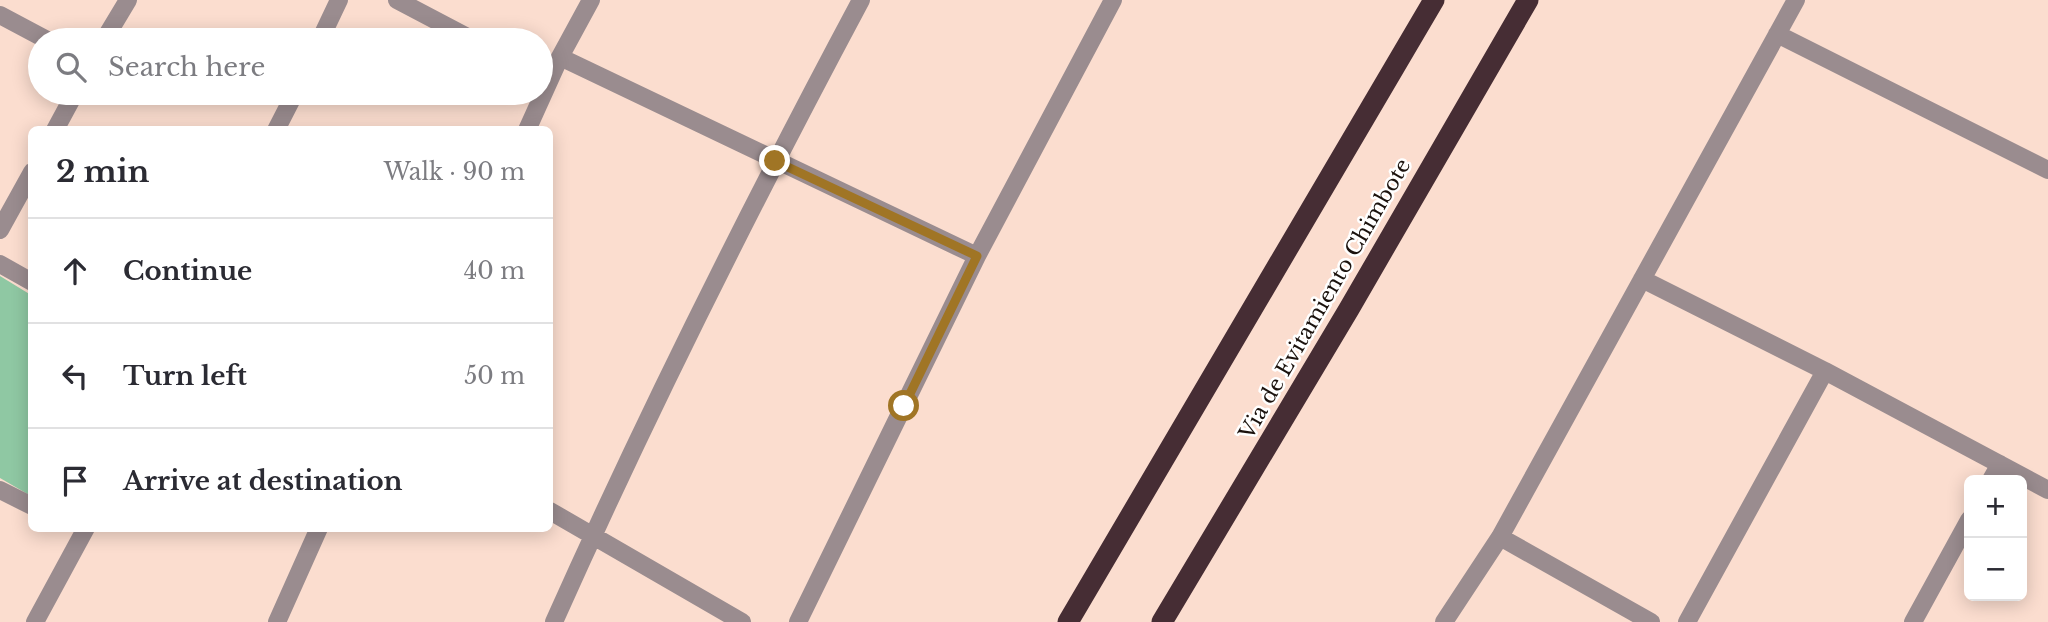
<!DOCTYPE html>
<meta charset="utf-8">
<style>
:root{--surface:#fff;--page:#f7f7f7;--text:#2b2b33;--muted:#7c7c81;--line:#e1e1e2}
body{margin:0;font-family:"Libre Baskerville",serif;background:var(--page);color:var(--text)}
.controls{position:absolute;right:21px;bottom:21px;display:grid;overflow:hidden;border-radius:10px;box-shadow:0 4px 18px #0003}
.controls button{width:63px;height:63px;display:grid;place-items:center;padding:0;border:0;border-bottom:2px solid var(--line);background:var(--surface);color:var(--text);font:35px sans-serif}
.stop{position:absolute;width:21px;height:21px;margin:-16px;border:5px solid #a07525;border-radius:50%;background:#fff}
.stop.end{background:#a07525;border-color:#fff;box-shadow:0 2px 7px #0008}
.list{margin:0;padding:0;list-style:none}
h2{display:flex;justify-content:space-between;align-items:center;height:91px;margin:0;padding:0 28px;font-size:30px}
h2 small{font-size:23px;font-weight:400;color:var(--muted)}
.list li{display:grid;grid-template-columns:46px 1fr auto;gap:21px;align-items:center;box-sizing:border-box;height:105px;padding:0 28px;border-top:2px solid var(--line)}
.list b{display:block;font-size:26px;white-space:nowrap}
.list em{font-size:23px;font-style:normal;color:var(--muted)}
.icon{flex:none;width:38px;height:38px;fill:none;stroke:currentColor;stroke-width:2;stroke-linecap:round;stroke-linejoin:round}
.map{position:relative;flex:none;width:2048px;height:622px;overflow:hidden}
.search{position:absolute;background:var(--surface);box-shadow:0 4px 18px #0003;left:28px;top:28px;width:525px;height:77px;display:flex;align-items:center;gap:18px;box-sizing:border-box;padding:0 24px;border-radius:38px;color:var(--muted);font-size:26px}
.panel{position:absolute;background:var(--surface);box-shadow:0 4px 18px #0003;left:28px;top:126px;width:525px;height:406px;border-radius:10px}
.map>svg:first-child{display:block}
</style>
<div class="map">
<svg width="2048" height="622" viewBox="0 0 2048 622">
<rect width="100%" height="100%" fill="#fbddcf"/>
<!-- green -->
<path fill="#8fc8a3" d="M0,276L31,295V496L0,478Z"/>
<g fill="none" stroke-linecap="round" stroke-linejoin="round">
<!-- street -->
<path stroke="#9a8c8f" stroke-width="18" d="M397,0L473,40
M0,15L47,40
M1777,34L2048,170
M104,40L128,0
M320,40L339,0
M560,57L977,256
M55,130L75,93
M276,130L295,93
M527,130L560,57L591,0
M0,230L32,172
M0,264L32,282
M1642,279L1825,371L2048,490
M1991,480L2000,464
M0,490L32,506
M550,511L742,622
M1500,537L1651,622
M35,622L86,528
M277,622L319,528
M554,622C648,411 752,204 861,0
M798,622L977,256L1113,0
M1444,622L1500,537L1796,0
M1687,622L1825,371
M1913,622L1969,520"/>
<!-- highway -->
<path stroke="#462d34" stroke-width="21" d="M1068,622L1434,0
M1162,622L1349,309L1528,0"/>
</g>
<g fill="none" stroke-linecap="round" stroke-linejoin="round">
<!-- route -->
<path stroke="#a07525" stroke-width="9" d="M775,161L977,256L904,406"/>
</g>
<g text-anchor="middle" stroke-width="5" stroke-linejoin="round" paint-order="stroke">
<!-- street labels -->
<g font-size="21" fill="#1b120d" stroke="#fff">
<text transform="translate(1325 299) rotate(-60)" y="7">Via de Evitamiento Chimbote</text>
</g>
</g>
</svg>
<div class="controls">
<button>+</button>
<button>−</button>
</div>
<div class="stop" style="left:904px;top:406px"></div>
<div class="stop end" style="left:775px;top:161px"></div>
<div class="search"><svg class="icon" aria-label="search" viewBox="0 0 24 24"><circle cx="10" cy="10" r="6"/><path d="M15 15l6 6"/></svg>Search here</div>
<section class="panel">
<h2>2 min<small>Walk · 90 m</small></h2>
<ul class="list">
<li><svg class="icon" aria-label="ahead" viewBox="0 0 24 24"><path d="M12 20V5M6 11l6-6 6 6"/></svg><div><b>Continue</b></div><em>40 m</em></li>
<li><svg class="icon" aria-label="left" viewBox="0 0 24 24"><path d="M17 20v-9H6M10 6l-5 5 5 5"/></svg><div><b>Turn left</b></div><em>50 m</em></li>
<li><svg class="icon" aria-label="arrive" viewBox="0 0 24 24"><path d="M6 21V4h12l-3 4 3 4H6"/></svg><div><b>Arrive at destination</b></div></li>
</ul>
</section>
</div>
